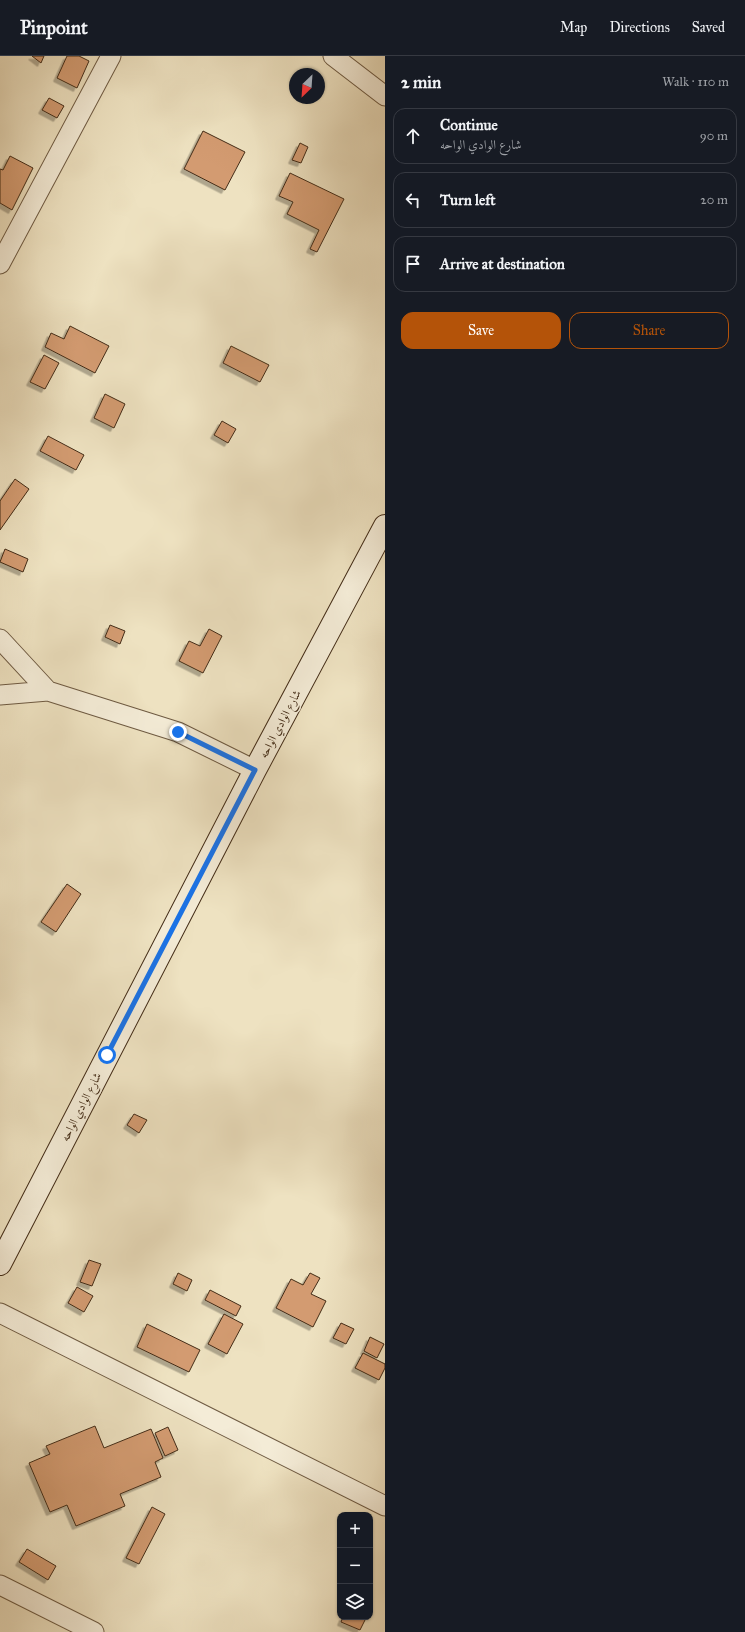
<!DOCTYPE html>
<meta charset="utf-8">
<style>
:root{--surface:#171b24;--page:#20242c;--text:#f1f3f6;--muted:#9ea1a6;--line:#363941;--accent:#b45309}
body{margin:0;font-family:"IM FELL Great Primer",Amiri,serif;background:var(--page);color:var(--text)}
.controls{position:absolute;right:12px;bottom:12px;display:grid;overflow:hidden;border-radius:8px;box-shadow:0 1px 3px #0004}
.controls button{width:36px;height:36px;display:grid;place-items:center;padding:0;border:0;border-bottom:1px solid var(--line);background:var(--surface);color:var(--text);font:20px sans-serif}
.compass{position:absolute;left:289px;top:12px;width:36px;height:36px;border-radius:50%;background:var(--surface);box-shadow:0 1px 3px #0004;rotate:205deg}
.stop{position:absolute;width:12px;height:12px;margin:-9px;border:3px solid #1a73e8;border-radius:50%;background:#fff}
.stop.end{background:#1a73e8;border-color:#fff;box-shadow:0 1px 4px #0008}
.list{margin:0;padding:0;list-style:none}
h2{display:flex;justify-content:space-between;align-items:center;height:52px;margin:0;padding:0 16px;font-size:17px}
h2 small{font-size:13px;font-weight:400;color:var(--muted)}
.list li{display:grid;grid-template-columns:26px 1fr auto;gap:12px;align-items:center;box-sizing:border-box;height:56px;margin:0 8px 8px;padding:0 8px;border:1px solid var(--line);border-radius:12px}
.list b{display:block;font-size:15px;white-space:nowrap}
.list p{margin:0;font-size:13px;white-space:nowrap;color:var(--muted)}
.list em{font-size:13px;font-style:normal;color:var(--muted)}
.actions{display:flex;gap:8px;padding:12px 16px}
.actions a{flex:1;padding:9px 0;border:1px solid var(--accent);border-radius:12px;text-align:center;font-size:14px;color:var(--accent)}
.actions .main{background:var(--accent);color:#fff}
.icon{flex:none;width:22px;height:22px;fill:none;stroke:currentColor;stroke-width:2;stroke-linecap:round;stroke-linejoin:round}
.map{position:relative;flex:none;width:385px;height:1576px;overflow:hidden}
header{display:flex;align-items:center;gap:24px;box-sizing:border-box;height:56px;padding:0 20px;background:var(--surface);border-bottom:1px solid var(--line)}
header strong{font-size:19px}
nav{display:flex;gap:22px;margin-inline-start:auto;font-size:14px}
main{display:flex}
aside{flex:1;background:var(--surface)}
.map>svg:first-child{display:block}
</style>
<header>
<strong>Pinpoint</strong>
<nav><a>Map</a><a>Directions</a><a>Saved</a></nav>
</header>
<main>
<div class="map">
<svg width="385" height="1576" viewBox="0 0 385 1576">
<defs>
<filter id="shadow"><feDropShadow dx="-3.5" dy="3.5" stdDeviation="0" flood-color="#0004"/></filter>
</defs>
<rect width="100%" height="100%" fill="#eee2c1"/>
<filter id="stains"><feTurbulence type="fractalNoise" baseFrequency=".005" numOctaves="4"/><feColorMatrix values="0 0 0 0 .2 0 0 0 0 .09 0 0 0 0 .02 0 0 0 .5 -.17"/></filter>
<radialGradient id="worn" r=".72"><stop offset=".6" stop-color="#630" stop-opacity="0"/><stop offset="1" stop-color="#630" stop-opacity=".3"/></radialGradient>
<!-- building -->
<path fill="#d39b71" stroke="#432c17" filter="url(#shadow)" d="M32,0H44L41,7Z
M67,0H79L89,5L77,32L57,22Z
M49,42L64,50L57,62L42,54Z
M203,75L245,96L225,134L184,113Z
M300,87L308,91L301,107L292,104Z
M10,100L33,112L12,154L0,147V113L3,114Z
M290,117L344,143L317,196L310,193L319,174L287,158L293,146L279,140Z
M70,270L109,290L95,317L45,291L51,277L64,283Z
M231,290L269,309L260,326L223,307Z
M44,299L59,307L45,333L30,326Z
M105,338L125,348L114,372L94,362Z
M222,365L236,373L228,387L214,379Z
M48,380L84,399L76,414L40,395Z
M15,423L29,433L0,474V445Z
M5,493L28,503L23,516L0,506Z
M110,569L125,575L120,588L105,581Z
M209,573L222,580L203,617L179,605L189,585L200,590Z
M67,828L81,838L56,876L41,866Z
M134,1058L147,1064L139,1077L127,1069Z
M89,1204L101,1208L92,1230L80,1226Z
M178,1217L192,1224L187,1235L173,1228Z
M310,1217L320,1222L311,1238L326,1245L313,1271L276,1252L291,1223L303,1229Z
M77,1231L93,1240L84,1256L68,1247Z
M210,1234L241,1250L236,1260L205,1244Z
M224,1258L243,1268L227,1298L208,1288Z
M341,1267L354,1273L346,1288L333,1282Z
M147,1268L200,1294L189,1316L137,1291Z
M370,1281L384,1288L377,1302L364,1295Z
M363,1297L385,1308V1312L379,1324L355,1312Z
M95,1370L104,1392L151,1373L163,1402L155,1406L161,1421L120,1438L125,1450L76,1470L67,1449L50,1456L29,1407L50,1398L46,1390Z
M168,1371L178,1394L165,1400L155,1377Z
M152,1451L165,1458L139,1508L126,1502Z
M27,1493L56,1510L48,1524L19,1506Z
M343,1561H364L366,1562L360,1574L341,1566Z"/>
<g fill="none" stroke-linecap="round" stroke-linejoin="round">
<!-- street casing -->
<g stroke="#6e5a42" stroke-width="21">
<path id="street" d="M333,0L385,40
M0,208L111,0
M0,583L48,635
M0,639L48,635L178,676L255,714
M0,1257L385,1450
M0,1529L94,1576"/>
</g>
<!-- secondary casing -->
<g stroke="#432c17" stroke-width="24">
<path id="secondary" d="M0,1208L255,714L385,470"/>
</g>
<!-- street -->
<use href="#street" stroke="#f4ecd7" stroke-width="19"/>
<!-- secondary -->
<use href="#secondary" stroke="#f4ecd7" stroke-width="22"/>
</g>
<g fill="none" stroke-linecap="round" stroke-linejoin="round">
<!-- route -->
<path stroke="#1a73e8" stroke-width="5" d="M107,999L255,714L178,676"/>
</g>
<g text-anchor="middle" stroke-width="3" stroke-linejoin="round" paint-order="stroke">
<!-- street labels -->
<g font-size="12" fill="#432c17" stroke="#f4ecd7">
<text transform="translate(280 668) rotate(-62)" y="4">شارع الوادي الواحه</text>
<text transform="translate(81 1051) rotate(-63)" y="4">شارع الوادي الواحه</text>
</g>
</g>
<rect width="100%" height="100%" filter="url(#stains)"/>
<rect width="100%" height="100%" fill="url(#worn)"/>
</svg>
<div class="controls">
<button>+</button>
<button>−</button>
<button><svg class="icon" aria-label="layers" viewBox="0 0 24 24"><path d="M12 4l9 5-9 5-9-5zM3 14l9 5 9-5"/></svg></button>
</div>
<svg class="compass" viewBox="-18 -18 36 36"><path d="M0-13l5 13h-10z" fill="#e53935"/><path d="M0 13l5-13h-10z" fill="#9ea1a6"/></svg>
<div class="stop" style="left:107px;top:999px"></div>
<div class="stop end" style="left:178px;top:676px"></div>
</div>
<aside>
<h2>2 min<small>Walk · 110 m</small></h2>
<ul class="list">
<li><svg class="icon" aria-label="ahead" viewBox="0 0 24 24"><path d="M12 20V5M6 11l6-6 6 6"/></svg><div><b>Continue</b><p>شارع الوادي الواحه</p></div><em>90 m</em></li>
<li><svg class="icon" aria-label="left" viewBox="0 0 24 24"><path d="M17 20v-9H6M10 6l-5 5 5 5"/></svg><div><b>Turn left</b></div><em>20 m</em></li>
<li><svg class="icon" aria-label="arrive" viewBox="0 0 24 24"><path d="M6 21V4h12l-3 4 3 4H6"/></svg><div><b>Arrive at destination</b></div></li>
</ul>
<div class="actions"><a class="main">Save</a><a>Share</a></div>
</aside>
</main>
